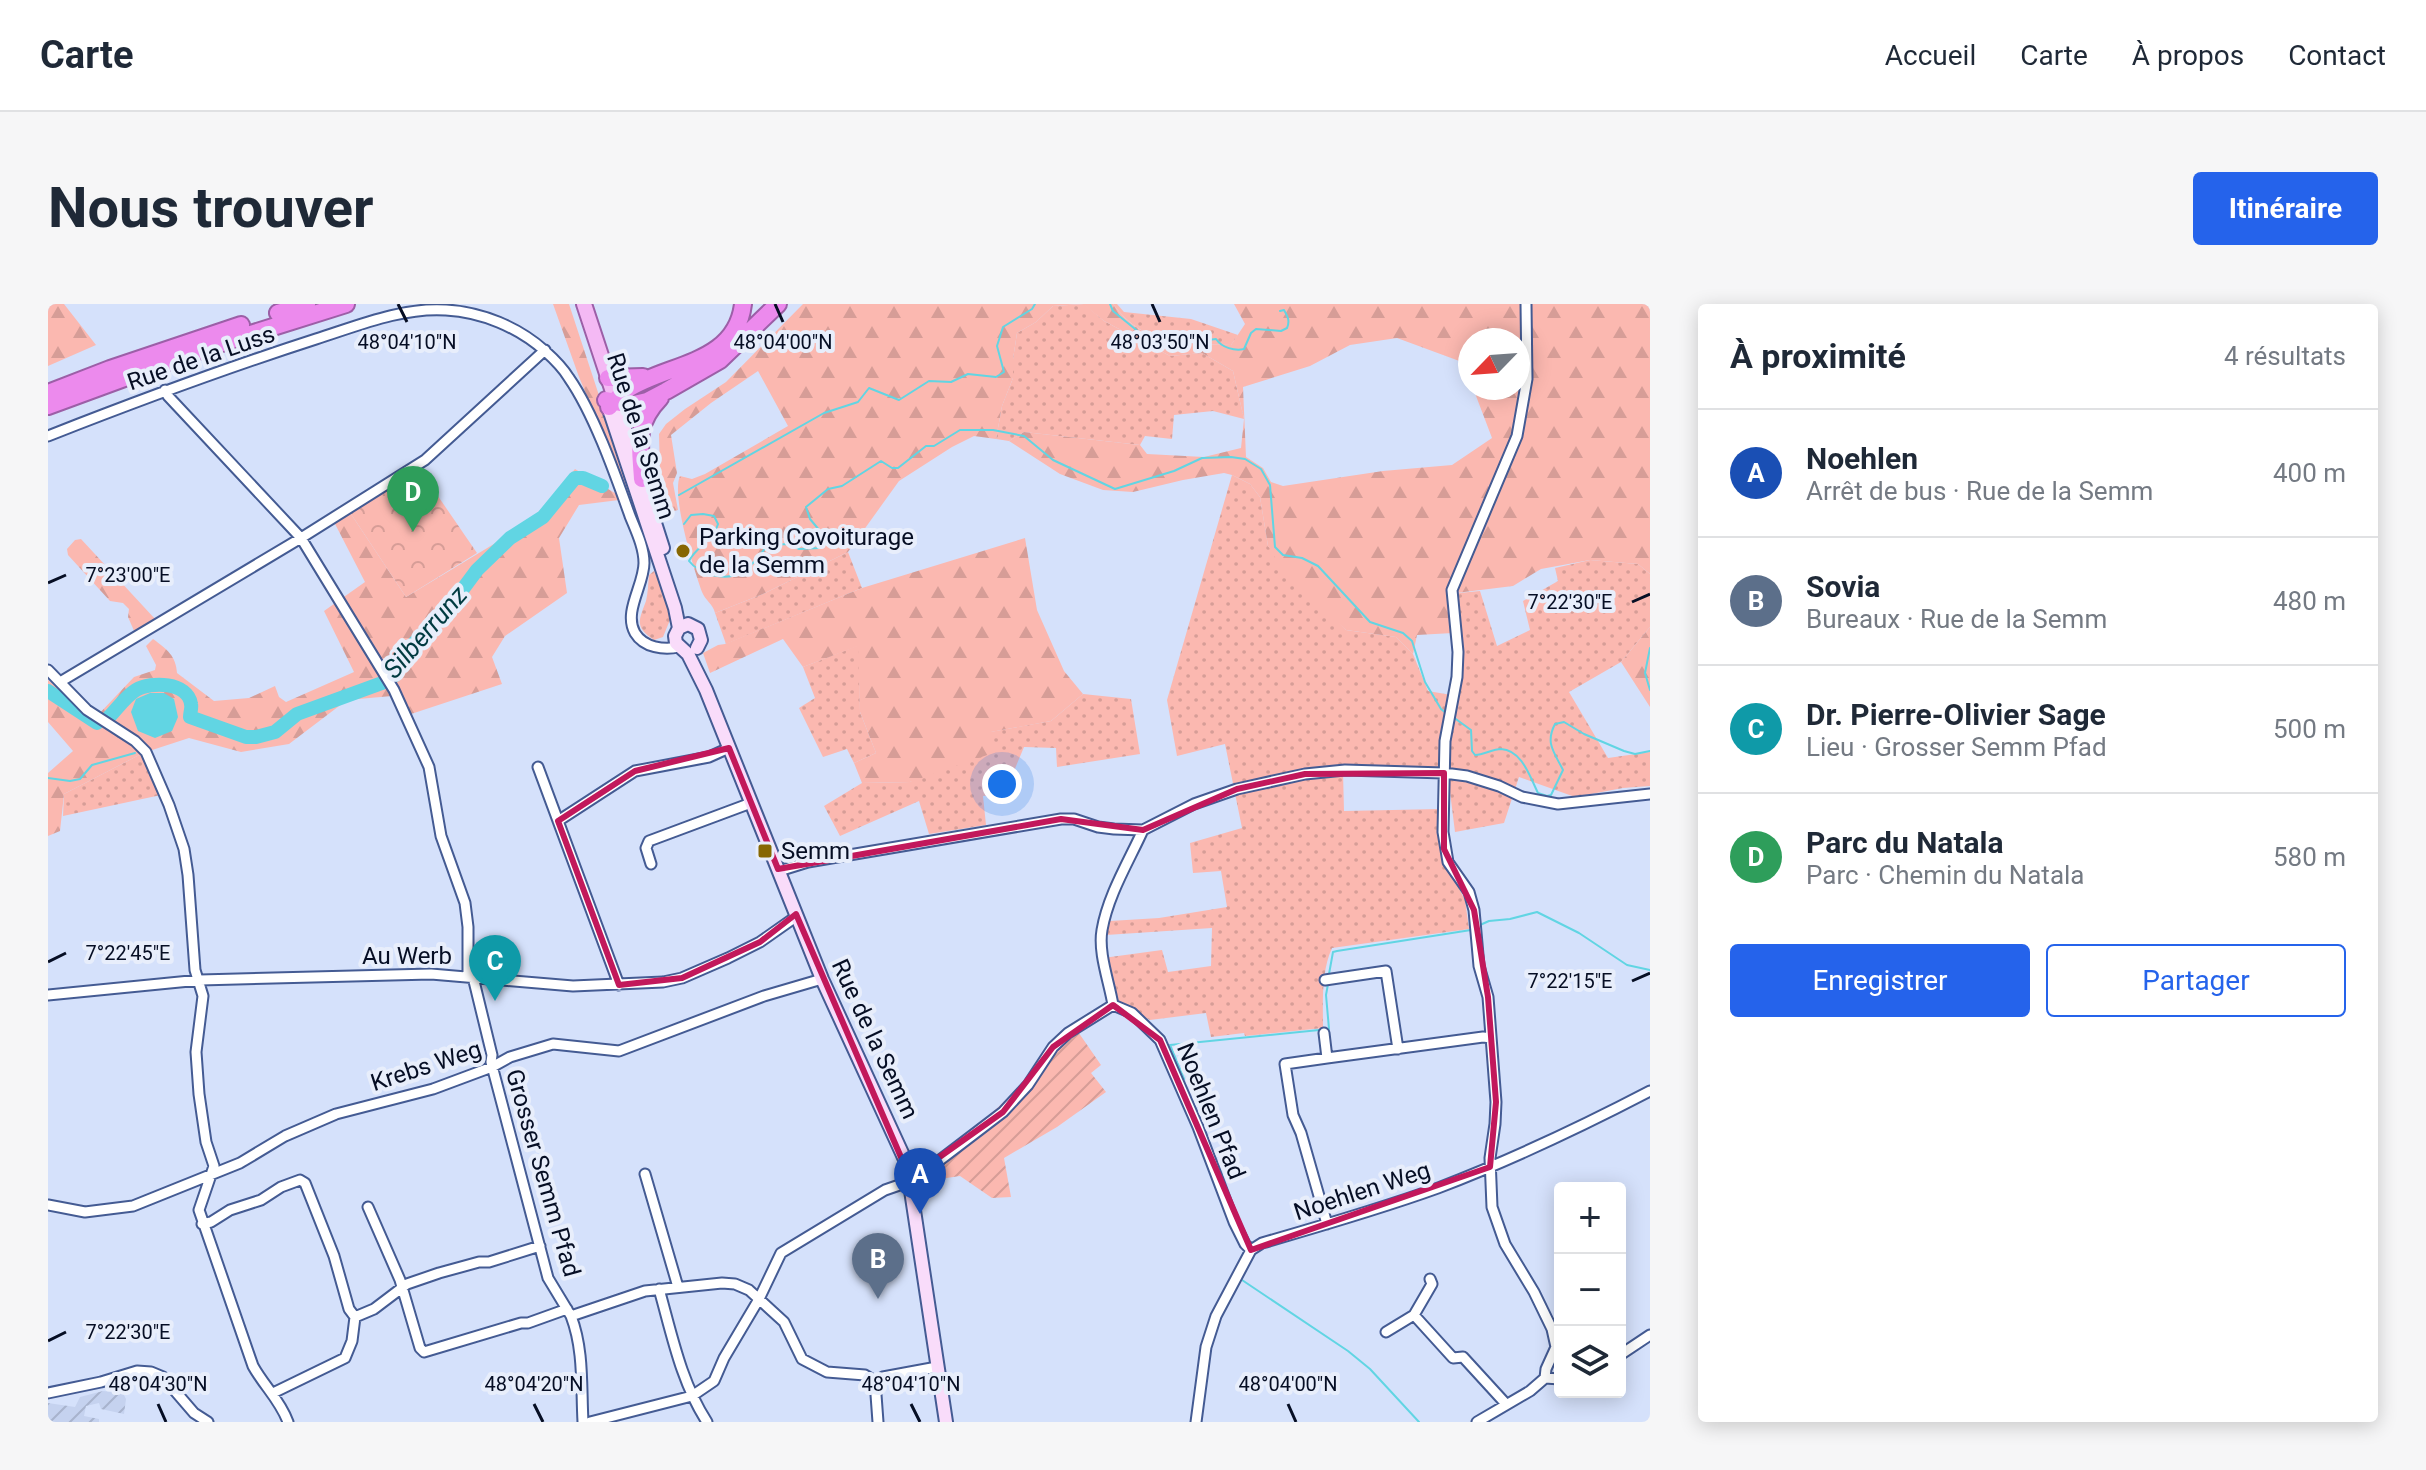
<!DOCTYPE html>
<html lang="fr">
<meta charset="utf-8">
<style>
:root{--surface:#fff;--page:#f6f6f7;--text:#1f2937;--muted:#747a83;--line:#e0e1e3;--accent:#2563eb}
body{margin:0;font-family:Roboto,sans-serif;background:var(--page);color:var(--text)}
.controls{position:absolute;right:24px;bottom:24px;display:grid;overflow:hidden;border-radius:8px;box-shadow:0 4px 20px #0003}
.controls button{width:72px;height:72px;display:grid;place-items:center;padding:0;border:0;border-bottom:2px solid var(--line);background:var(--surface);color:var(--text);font:40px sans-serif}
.compass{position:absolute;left:1410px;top:24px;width:72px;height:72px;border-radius:50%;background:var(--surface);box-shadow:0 4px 20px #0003;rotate:245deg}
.you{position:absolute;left:954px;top:480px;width:28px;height:28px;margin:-20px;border:6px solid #fff;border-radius:50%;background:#1a73e8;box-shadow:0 0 0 12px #1a73e833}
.badge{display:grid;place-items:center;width:52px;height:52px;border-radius:50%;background:var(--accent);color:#fff;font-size:26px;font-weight:700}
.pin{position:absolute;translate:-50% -66px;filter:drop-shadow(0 2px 4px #0008)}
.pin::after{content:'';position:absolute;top:42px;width:28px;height:24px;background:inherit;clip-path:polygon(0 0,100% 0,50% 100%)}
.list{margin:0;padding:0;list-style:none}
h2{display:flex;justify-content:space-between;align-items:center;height:104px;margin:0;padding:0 32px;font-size:34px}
h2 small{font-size:26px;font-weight:400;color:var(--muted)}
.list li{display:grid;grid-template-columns:52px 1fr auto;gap:24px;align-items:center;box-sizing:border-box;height:128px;padding:0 32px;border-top:2px solid var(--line)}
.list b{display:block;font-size:30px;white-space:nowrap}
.list p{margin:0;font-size:26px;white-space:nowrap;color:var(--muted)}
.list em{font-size:26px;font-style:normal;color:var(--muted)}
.actions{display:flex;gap:16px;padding:24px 32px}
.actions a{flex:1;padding:18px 0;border:2px solid var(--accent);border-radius:8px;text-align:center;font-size:28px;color:var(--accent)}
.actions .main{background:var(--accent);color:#fff}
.icon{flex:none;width:44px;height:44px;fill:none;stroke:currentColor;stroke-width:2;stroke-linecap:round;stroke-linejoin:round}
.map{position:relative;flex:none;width:1602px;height:1118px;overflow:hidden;border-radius:8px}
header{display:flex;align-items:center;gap:48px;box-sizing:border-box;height:112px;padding:0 40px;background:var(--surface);border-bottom:2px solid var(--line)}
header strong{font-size:38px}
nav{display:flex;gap:44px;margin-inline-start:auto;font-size:28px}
.intro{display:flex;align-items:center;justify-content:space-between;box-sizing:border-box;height:192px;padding:0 48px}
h1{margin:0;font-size:56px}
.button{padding:20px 36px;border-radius:8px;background:var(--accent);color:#fff;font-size:28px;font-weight:700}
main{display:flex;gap:48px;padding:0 48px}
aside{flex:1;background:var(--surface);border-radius:8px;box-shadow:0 4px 20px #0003}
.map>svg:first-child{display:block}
</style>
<header>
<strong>Carte</strong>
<nav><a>Accueil</a><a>Carte</a><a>À propos</a><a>Contact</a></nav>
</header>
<div class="intro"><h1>Nous trouver</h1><a class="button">Itinéraire</a></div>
<main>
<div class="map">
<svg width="1602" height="1118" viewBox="0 0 1602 1118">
<defs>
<pattern id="industrial-furrows" width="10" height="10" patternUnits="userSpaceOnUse" patternTransform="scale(2)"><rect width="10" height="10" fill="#c5d2ef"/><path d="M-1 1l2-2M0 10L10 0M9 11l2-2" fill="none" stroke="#a8b3cd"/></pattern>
<pattern id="grass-dots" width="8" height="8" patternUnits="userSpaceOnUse" patternTransform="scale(2)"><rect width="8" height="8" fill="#fbb8b0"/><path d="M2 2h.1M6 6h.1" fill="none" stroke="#d69d97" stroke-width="1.8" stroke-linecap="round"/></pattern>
<pattern id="forest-firs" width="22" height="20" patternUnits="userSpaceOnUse" patternTransform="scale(2)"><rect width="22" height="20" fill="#fbb8b0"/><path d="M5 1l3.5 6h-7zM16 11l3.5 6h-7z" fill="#d69d97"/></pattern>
<pattern id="park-crowns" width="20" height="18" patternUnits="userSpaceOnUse" patternTransform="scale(2)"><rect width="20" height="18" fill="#fbb8b0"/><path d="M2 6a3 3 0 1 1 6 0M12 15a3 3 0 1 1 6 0" fill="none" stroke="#d69d97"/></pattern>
<pattern id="garden-furrows" width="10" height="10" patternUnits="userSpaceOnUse" patternTransform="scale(2)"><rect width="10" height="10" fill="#fbb8b0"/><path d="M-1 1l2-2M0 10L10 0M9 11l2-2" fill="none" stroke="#d69d97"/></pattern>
</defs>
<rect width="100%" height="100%" fill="#d5e1fb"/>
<!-- industrial -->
<path fill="url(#industrial-furrows)" d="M55,1087L75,1089L78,1095L76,1110L53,1105L51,1099L38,1102L36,1112L51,1115V1118H0V1099L27,1103L32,1093Z"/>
<!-- grass -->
<path fill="url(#grass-dots)" d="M1036,0L1056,17L1122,52L1154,49L1185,67L1196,115L1165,107L1126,111L1124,135L1097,132L1092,141L976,128L961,137L948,135L954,102L965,74V55L969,29L988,18L1005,2Z
M1065,0H1069L1076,8L1143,15L1190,31L1183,41C1135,39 1097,43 1065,0Z
M1184,171L1202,180L1212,193L1220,242L1298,326L1348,333L1365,350L1380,387L1409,392L1400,290L1432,287L1449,342L1482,326L1475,297L1510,277L1507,264L1542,256L1590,260L1602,270V323L1573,358L1521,388L1560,454L1602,448V482L1575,484L1527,493L1471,473L1456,519L1407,528L1400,472L1295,468L1296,507L1392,505V547L1417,596L1421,625L1284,644C1273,668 1275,699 1275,724L1197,732L1196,729L1163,733L1158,709L1102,716L1066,697L1055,654L1114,646L1120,668L1163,662L1164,624L1058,631L1062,617L1111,614L1179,603L1173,567L1145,569L1142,539L1194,524L1177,440L1129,452L1119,396Z
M800,248L814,284L678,340L667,309L715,290Z
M606,267L622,304V316L615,333L606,336C586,323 591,316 598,297C600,289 600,280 601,271Z
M811,341L812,408L828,449L806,459L799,445L775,453L751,404L767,394L755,363Z
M1035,390L1083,395L1092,450L1009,463L1008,444L976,443L956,491L935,492L938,521L881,530L871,497L792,532L776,502L814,479L862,478L942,428L1003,417Z
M95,449L113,491L15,512L16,490Z"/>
<!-- forest -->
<path fill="url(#forest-firs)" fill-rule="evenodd" d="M0,0H16L48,41L0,62Z
M505,0H521L589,207H587L531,73Z
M755,0H1065C1096,43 1135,39 1183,41L1197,20L1186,0H1602V270L1590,260L1542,256L1493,265L1465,282L1400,290L1405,329L1369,331L1365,350L1348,333L1298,326L1237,270L1220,242L1212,193L1202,180L1184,171L1176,169L1135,176L1085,188L1055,186L1012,170L961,137L976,128L1092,141L1099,150L1156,153L1193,144L1196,115L1185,67L1154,49L1122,52L1056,17L1035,0L1005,2L988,18L969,29L965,55V74L954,102L948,135L926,132L904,143L851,177L800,248L715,290L667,309C665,300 657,296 654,288C646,266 623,191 632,172L644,175L657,170L740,122L710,67L663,99L623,131L629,169L625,179L630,206L622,208L612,171L611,130L618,120L637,105L678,78ZM1349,34L1414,58L1422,77V36H1470V84H1425L1444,134L1404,161L1335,167L1235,182L1223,178L1215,164L1198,153L1195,83L1262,62L1302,41Z
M527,165L570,191L571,196L531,201L511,234L519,289L457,332L444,353L454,380L360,411L344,392L299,396L241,440L193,448L141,434L95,449L16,490L12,527L0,532V469L25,447L0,418V376L23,396L48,413L86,373L107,366L108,361L98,342L105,335C119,345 128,352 129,369L166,397L201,394L227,382L231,393L238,398L306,368L276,307L317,278L285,216L301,207L358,293L474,223L496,203Z
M977,234L989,306L1016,367L1035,390L1003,417L943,428L942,450L862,478L814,479L806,459L828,449L812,408L810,342L755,363L735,335L662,369L655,349L670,341L677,340L814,284Z
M33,235L108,316L87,329L80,313L81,305L75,299L62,297L20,251L19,245L27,236Z
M1602,323V403L1573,358Z"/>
<!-- park -->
<path fill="url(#park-crowns)" d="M370,163L429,249L358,293L301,207Z"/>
<!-- garden -->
<path fill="url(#garden-furrows)" d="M1026,722L1053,761L1043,769L1058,788L1009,823L956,854L963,893L944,894L912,872L885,876L880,859C913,835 943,812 972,782C991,763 1004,739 1026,722Z"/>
<!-- water -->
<path fill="#61d5e3" d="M102,389H116L126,395L130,413L124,427L107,434L90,427L83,408L88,395Z"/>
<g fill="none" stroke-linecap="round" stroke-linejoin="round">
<!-- stream -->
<path stroke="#61d5e3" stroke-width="2" d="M1062,0L1065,7L1103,38L1128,40L1168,35C1174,44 1187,47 1196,45L1203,29L1208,25L1233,27L1239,24C1242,17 1240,13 1236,6L1232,7
M631,191L776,109L810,98L821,84L851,96L881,77L903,78L920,70L948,73L956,68L949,42L955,23L984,5L987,0
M636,220L643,211L655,210L666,212L670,220C666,237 648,242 641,257C652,271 677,277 693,269C703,264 713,249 720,241L741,240L751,245L771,244L777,233L762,215L758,203L780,185L794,182L833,157L844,164H850L878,142H886L912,126H945L976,132L1005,156L1067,185L1126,167L1154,154L1183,153L1197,155L1213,165L1222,181L1227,243L1235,251L1254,254L1270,262L1322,318L1355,329L1364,337L1377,378L1393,405L1399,410
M1602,344L1597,369L1602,386
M1405,413L1423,426L1424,447L1427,451C1436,451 1444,445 1453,445C1474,446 1482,473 1490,489L1499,492L1503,491L1515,466C1506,448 1497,439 1507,420L1516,418L1536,430L1576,447L1587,450L1602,447
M0,474L22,477L32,475L44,461L87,449
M1432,621L1441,617L1462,615L1489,608L1531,629L1579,661L1602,666
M1281,670L1285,648L1289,647L1423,626
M1133,777L1136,775L1122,741L1281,725L1278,691L1280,680
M1194,976L1300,1047L1322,1065L1371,1118"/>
<!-- river -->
<path stroke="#61d5e3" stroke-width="14" d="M0,387L49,419
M61,413C69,405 78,392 88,386C103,377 140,378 143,400C144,404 142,409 142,413L198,433H208L227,428L249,410L334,379L347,371L351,364L353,352L397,309L429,266L462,234L495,213L527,174H535L554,182"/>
<!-- street casing -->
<g stroke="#445b93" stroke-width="13">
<path id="street" d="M117,86L120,92L253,234L346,386L381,463L393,532L417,599L420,623V672
M0,132C89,97 178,64 268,35C309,22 354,3 398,6C434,8 470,23 497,47C506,55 515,64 521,74C546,110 567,170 582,212C588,227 596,243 596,259C596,281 575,308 587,329C596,344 616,346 631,343
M0,366L39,406L87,437L98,448L121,501L136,545L140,571L147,666L155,692L148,748L151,790L158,838L166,862L151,906L205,1062C216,1082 232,1096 240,1118
M12,378L253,234L377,156L497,46
M490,463L571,681
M510,517L587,467L661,453L681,444
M603,560L598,544L601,537L703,499
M731,567L760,558L1013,515H1026L1050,523L1066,525L1095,526L1146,500L1189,485L1257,470L1297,466L1396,469L1419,472L1451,482L1474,493L1510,500L1602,490
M425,673L444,751L443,758L500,974L523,1012L597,987L674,979L687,980L701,986L736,1018L754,1055L779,1068L817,1071L827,1077L835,1073L889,1063
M1277,676L1338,667L1350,745
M0,691L152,676L383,670L525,682L615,678L634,674L680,654L712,638L749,612
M1065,701L1084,709L1112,736L1150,823L1186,918L1197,940L1203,946
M1276,729L1279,754L1237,760L1245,811L1253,829L1279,920
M1279,754L1435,733L1443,734
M597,870L630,983
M862,874L875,869L955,808L980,781L1005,743L1020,729L1065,701C1061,677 1050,649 1054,626C1060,591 1081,557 1095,526
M0,901L37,908L85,902L192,859L237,832L288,810L385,785L444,763L462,753L505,740L571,747L716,692L774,675
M320,903L352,976L372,1044L376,1048L473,1019H480L519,1005
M154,920L163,918L182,906L213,896L233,883L252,876L257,879L286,952L301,1005L307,1013
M611,985C624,1031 633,1078 659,1118
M1366,1011L1384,980L1382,975
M523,1012C536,1046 533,1082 535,1118
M1338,1028L1366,1011L1405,1054L1415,1053L1458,1100
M1572,1051L1602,1031
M1497,1074L1512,1075
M827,1077L830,1118
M0,1089L53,1078L89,1067L103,1068L115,1073L146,1109L160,1118
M225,1089L297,1054L304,1037L307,1013L326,1005L359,980L391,969L431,958H441L492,942
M542,1118L644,1092L666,1077L676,1054L711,995L733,949L837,886L863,877
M1148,1118L1158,1043L1168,1012L1203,946L1214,939C1273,922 1332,905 1390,884C1463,856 1533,823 1602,787
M1429,1118L1482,1087L1497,1074L1498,1065L1508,1043L1504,1025L1486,988L1457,940L1444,903L1442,854L1447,820L1448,798L1440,693L1431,662L1426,606L1421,588L1400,558L1395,528L1397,437L1409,373L1410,348L1404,286L1469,132L1479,75L1478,0"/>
</g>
<!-- secondary casing -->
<g stroke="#445b93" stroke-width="16">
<path id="secondary" d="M558,96L627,304L631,324
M568,97L615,244
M649,344L653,336L650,325L640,320L631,324L627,332L628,339L640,350L658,386L774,675L859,860L898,1118"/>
</g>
<!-- primary casing -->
<g stroke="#9c5fa7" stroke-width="18">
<path id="primary" d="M536,0L568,97"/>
</g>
<!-- highway casing -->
<g stroke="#9c5fa7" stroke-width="20">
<path id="highway" d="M230,9L259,0
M560,74L595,73
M0,89L62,65L193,21
M558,96L582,101L599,97L618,87L672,56L730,0
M0,102L158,44L298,0
M561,103C567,97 572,90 580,85C621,59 688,60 695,0
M594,175C592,141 586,121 612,94"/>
</g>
<!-- street -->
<use href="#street" stroke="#fff" stroke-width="9"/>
<!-- secondary -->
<use href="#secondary" stroke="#f9dcfa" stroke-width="12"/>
<!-- primary -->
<use href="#primary" stroke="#f4b9f4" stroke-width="14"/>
<!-- highway -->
<use href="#highway" stroke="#ec8aed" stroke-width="16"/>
</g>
<!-- marked area -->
<path fill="none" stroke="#c2185b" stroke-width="6" stroke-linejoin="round" d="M681,444L730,565L1013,515L1095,526L1189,485L1257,470L1396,469V545L1426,606L1440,693L1448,798L1442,863L1203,946L1112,736L1065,701L1005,743L955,808L862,874L748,610L712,638L634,674L571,681L510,517L587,467Z"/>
<!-- ticks -->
<path fill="none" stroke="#060e24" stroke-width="3" d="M350,0L359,18M727,0L735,18M1104,0L1112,18M0,279L18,271M1584,298L1602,290M0,658L18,649M1584,677L1602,669M0,1037L18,1028M110,1100L118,1118M486,1100L495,1118M863,1100L872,1118M1240,1100L1248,1118"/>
<!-- markers -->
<g fill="#876702" stroke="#e8eefb" stroke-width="3">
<circle cx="635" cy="247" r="8"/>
<rect x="709" y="539" width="16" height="16" rx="4"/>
</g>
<g text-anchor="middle" stroke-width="8" stroke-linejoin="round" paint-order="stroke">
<!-- street labels -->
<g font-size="24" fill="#060e24" stroke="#e8eefb">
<text transform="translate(153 54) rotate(-19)" y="8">Rue de la Luss</text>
<text transform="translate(593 132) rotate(72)" y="8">Rue de la Semm</text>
<text x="359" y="660">Au Werb</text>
<text transform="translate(827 735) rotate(65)" y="8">Rue de la Semm</text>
<text transform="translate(378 762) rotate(-18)" y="8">Krebs Weg</text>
<text transform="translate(1163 807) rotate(68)" y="8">Noehlen Pfad</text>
<text transform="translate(495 869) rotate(74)" y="8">Grosser Semm Pfad</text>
<text transform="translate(1314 887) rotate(-18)" y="8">Noehlen Weg</text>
</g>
<!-- poi labels -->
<g font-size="24" fill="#060e24" stroke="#e8eefb" text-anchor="start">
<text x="651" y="241">Parking Covoiturage<tspan x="651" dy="28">de la Semm</tspan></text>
<text x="733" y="555">Semm</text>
</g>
<!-- water labels -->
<g font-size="26" font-style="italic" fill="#003a40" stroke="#e8eefb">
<text transform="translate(377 328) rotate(-49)" y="9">Silberrunz</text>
</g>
</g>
<g font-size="20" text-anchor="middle" fill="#060e24" stroke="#e8eefb" stroke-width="8" stroke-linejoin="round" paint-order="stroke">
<text x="1112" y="45">48°03'50"N</text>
<text x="359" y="45">48°04'10"N</text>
<text x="735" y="45">48°04'00"N</text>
<text x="80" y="278">7°23'00"E</text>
<text x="1522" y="305">7°22'30"E</text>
<text x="80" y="656">7°22'45"E</text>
<text x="1522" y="684">7°22'15"E</text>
<text x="80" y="1035">7°22'30"E</text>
<text x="110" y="1087">48°04'30"N</text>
<text x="863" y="1087">48°04'10"N</text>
<text x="1240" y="1087">48°04'00"N</text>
<text x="486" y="1087">48°04'20"N</text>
</g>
</svg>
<div class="controls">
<button>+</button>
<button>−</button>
<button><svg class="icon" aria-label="layers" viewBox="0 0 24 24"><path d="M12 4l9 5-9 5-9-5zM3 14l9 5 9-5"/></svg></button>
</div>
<svg class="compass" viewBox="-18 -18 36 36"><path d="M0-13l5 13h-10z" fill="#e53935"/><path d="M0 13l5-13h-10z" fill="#747a83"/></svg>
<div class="you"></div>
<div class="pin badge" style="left:872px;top:910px;background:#1a4fb4">A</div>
<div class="pin badge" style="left:830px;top:995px;background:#5c6f8a">B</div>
<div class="pin badge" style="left:447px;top:697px;background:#0f9aa8">C</div>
<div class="pin badge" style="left:365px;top:228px;background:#2e9e5b">D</div>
</div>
<aside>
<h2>À proximité<small>4 résultats</small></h2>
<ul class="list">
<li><span class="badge" style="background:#1a4fb4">A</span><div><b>Noehlen</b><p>Arrêt de bus · Rue de la Semm</p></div><em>400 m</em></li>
<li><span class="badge" style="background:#5c6f8a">B</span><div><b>Sovia</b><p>Bureaux · Rue de la Semm</p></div><em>480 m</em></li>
<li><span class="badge" style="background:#0f9aa8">C</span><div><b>Dr. Pierre-Olivier Sage</b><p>Lieu · Grosser Semm Pfad</p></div><em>500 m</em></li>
<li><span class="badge" style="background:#2e9e5b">D</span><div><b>Parc du Natala</b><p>Parc · Chemin du Natala</p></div><em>580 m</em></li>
</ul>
<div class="actions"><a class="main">Enregistrer</a><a>Partager</a></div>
</aside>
</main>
